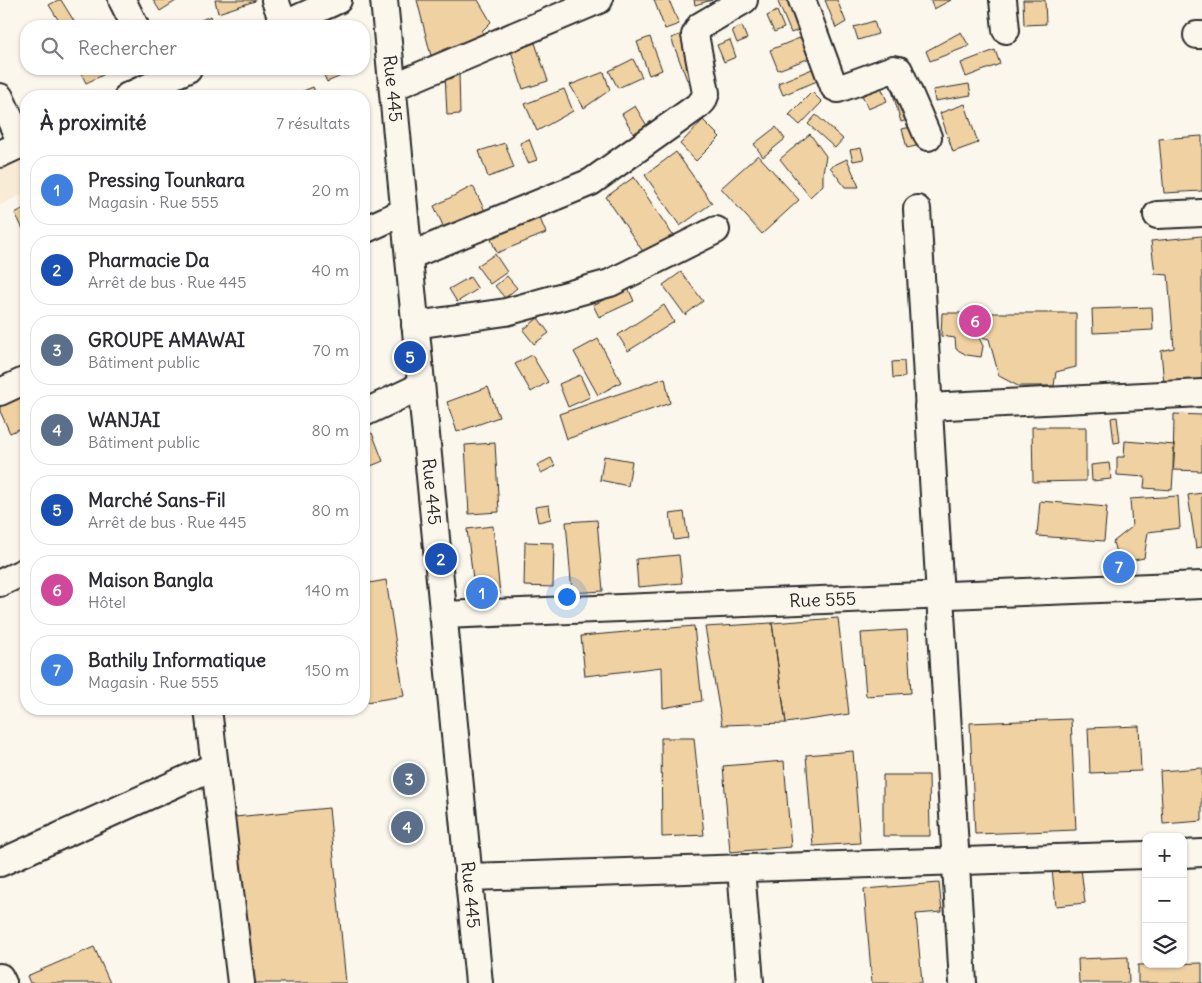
<!DOCTYPE html>
<html lang="fr">
<meta charset="utf-8">
<style>
:root{--surface:#fff;--page:#f2f2f3;--text:#2b2b33;--muted:#7c7c81;--line:#e1e1e2;--accent:#d93025}
body{margin:0;font-family:Delius,sans-serif;background:var(--page);color:var(--text)}
.controls{position:absolute;right:15px;bottom:15px;display:grid;overflow:hidden;border-radius:10px;box-shadow:0 1px 4px #0004}
.controls button{width:45px;height:45px;display:grid;place-items:center;padding:0;border:0;border-bottom:1px solid var(--line);background:var(--surface);color:var(--text);font:25px sans-serif}
.you{position:absolute;left:566px;top:596px;width:18px;height:18px;margin:-12px;border:4px solid #fff;border-radius:50%;background:#1a73e8;box-shadow:0 0 0 8px #1a73e833}
.badge{display:grid;place-items:center;width:32px;height:32px;border-radius:50%;background:var(--accent);color:#fff;font-size:16px;font-weight:700}
.pin{position:absolute;translate:-50% -50%;border:2px solid #fff;box-shadow:0 1px 5px #0006}
.list{margin:0;padding:0;list-style:none}
h2{display:flex;justify-content:space-between;align-items:center;height:65px;margin:0;padding:0 20px;font-size:21px}
h2 small{font-size:16px;font-weight:400;color:var(--muted)}
.list li{display:grid;grid-template-columns:32px 1fr auto;gap:15px;align-items:center;box-sizing:border-box;height:70px;margin:0 10px 10px;padding:0 10px;border:1px solid var(--line);border-radius:20px}
.list b{display:block;font-size:19px;white-space:nowrap}
.list p{margin:0;font-size:16px;white-space:nowrap;color:var(--muted)}
.list em{font-size:16px;font-style:normal;color:var(--muted)}
.icon{flex:none;width:28px;height:28px;fill:none;stroke:currentColor;stroke-width:2;stroke-linecap:round;stroke-linejoin:round}
.map{position:relative;flex:none;width:1202px;height:983px;overflow:hidden}
.search{position:absolute;background:var(--surface);box-shadow:0 1px 4px #0004;left:20px;top:20px;width:350px;height:55px;display:flex;align-items:center;gap:12px;box-sizing:border-box;padding:0 18px;border-radius:20px;color:var(--muted);font-size:19px}
.panel{position:absolute;background:var(--surface);box-shadow:0 1px 4px #0004;left:20px;top:90px;width:350px;height:625px;border-radius:20px}
.map>svg:first-child{display:block}
</style>
<div class="map">
<svg width="1202" height="983" viewBox="0 0 1202 983">
<rect width="100%" height="100%" fill="#fbf7ec"/>
<filter id="ink" filterUnits="userSpaceOnUse"><feTurbulence type="fractalNoise" baseFrequency=".02" numOctaves="2"/><feDisplacementMap in="SourceGraphic" scale="10" xChannelSelector="R" yChannelSelector="G"/><feConvolveMatrix kernelMatrix="1 2 1 2 8 2 1 2 1" color-interpolation-filters="sRGB"/></filter>
<g filter="url(#ink)">
<!-- built -->
<path fill="#f8ecd6" d="M0,98L26,153V193L0,205Z"/>
<!-- building -->
<path fill="#f0d1a2" stroke="#2b2b2b" d="M58,0H61L77,26H62L49,5Z
M153,0H175L176,1L160,11Z
M215,0H255V1L218,13Z
M417,0H478L491,22L482,31L487,44L433,64Z
M654,0H669L679,24L665,29Z
M694,0H712L695,5Z
M782,0H791L803,28L791,33L778,2Z
M825,0H837L846,22L836,28Z
M930,0H951L934,9Z
M1023,0H1045L1046,24L1024,25Z
M777,11L784,28L774,32L767,16Z
M211,16L214,26H186Z
M874,21L878,34L858,40L854,27Z
M742,26L747,39L737,43L732,30Z
M961,32L969,46L930,61L926,51Z
M685,33L701,74L687,80L671,38Z
M650,37L662,70L649,75L637,42Z
M802,37L810,58L778,70L770,50Z
M730,40L736,57L724,62L717,45Z
M535,43L548,81L523,89L511,51Z
M995,50L1000,64L966,77L961,63Z
M633,59L642,77L618,88L609,71Z
M817,67L822,79L783,95L778,83Z
M79,69H100L103,75L86,83Z
M321,69H357L327,82Z
M604,72L610,90L584,108L570,85Z
M445,73H459L460,114L447,115Z
M901,84L911,119L901,122L891,87Z
M969,84L971,95L935,101L933,90Z
M313,87L317,96H291Z
M881,87L887,101L868,109L862,95Z
M564,89L573,111L537,131L525,104Z
M812,92L822,102L800,125L789,115Z
M965,104L978,143L953,152L940,113Z
M635,106L649,129L635,136L622,114Z
M816,115L843,139L835,148L808,124Z
M703,120L720,137L696,161L680,144Z
M916,126L921,145L907,148L902,129Z
M776,127L785,139L763,157L754,144Z
M810,134L826,156L823,172V185L810,197L780,159Z
M1202,136V191L1164,193L1159,139Z
M529,139L537,160L528,163L520,143Z
M505,143L514,168L488,177L479,151Z
M861,148L864,159L853,161L850,150Z
M676,152L712,203L680,226L645,175Z
M758,155L799,200L762,234L721,188Z
M847,159L859,187H845L830,167Z
M634,177L674,237L646,256L606,197Z
M473,186L485,211L445,230L434,206Z
M26,207V235L15,213Z
M539,216L546,233L497,253L490,237Z
M1202,236V384H1164L1161,351L1174,348L1168,275L1155,274L1151,241Z
M495,254L507,272L490,284L477,266Z
M681,272L703,301L685,315L663,285Z
M507,276L517,288L505,298L495,286Z
M470,277L478,289L457,302L449,289Z
M628,288L634,301L599,317L593,305Z
M664,305L674,322L628,351L618,335Z
M1152,307L1153,330L1093,333L1092,309Z
M942,313H1076V367L1056,372L1054,386H1018L999,376L989,339L978,336L983,346L981,357L967,355L956,349L955,338L941,336Z
M538,318L549,333L534,344L523,330Z
M598,339L621,382L598,395L574,352Z
M532,355L548,382L531,392L515,364Z
M904,361L905,377L893,378L892,362Z
M580,375L590,397L568,407L559,384Z
M665,378L670,403L567,439L559,414Z
M488,387L499,417L457,432L447,402Z
M26,393V426L10,433L0,411V405Z
M1174,414L1202,415V471L1173,470Z
M1117,417L1120,442L1114,443L1111,418Z
M1032,427H1086V481L1033,482Z
M372,433L383,461L366,468L364,463V436Z
M1125,441L1175,445L1172,490L1144,488L1145,477L1117,475V457H1124Z
M495,443L499,512L469,514L465,445Z
M604,456L632,461L628,486L600,480Z
M551,458L555,466L541,473L537,465Z
M1109,463L1111,479L1092,481L1091,465Z
M1202,493V547L1196,548L1188,495Z
M1178,496L1180,528L1148,532L1144,558L1119,563L1113,542L1132,527L1130,499Z
M1040,501L1107,507L1104,541L1037,536Z
M549,505L551,519L538,522L535,507Z
M684,512L688,538L674,540L670,514Z
M597,520L603,591L572,593L566,522Z
M493,526L500,594L475,596L467,529Z
M525,542L554,543L553,587L524,586Z
M679,555L682,583L638,587L636,559Z
M386,580L404,696L366,702L364,689V584Z
M838,618L849,714L786,723L772,623Z
M772,623L786,723L722,725L705,627Z
M694,626L702,701L663,708L662,667L585,676L581,636Z
M907,630L911,693L866,696L861,633Z
M1071,719L1076,830L975,834L970,723Z
M1139,726L1141,771L1090,773L1088,728Z
M661,738H694L704,835L662,837Z
M853,751L860,843L813,846L806,755Z
M784,761L791,847L730,852L723,766Z
M1202,768V821L1163,824L1160,771Z
M883,775H929L930,836H883Z
M329,808L346,983H252L235,817Z
M1081,868L1085,903L1056,906L1052,870Z
M939,883L942,912L916,914L922,983H872L864,889Z
M94,947L110,983H30L27,976Z
M1128,957L1129,983H1079L1078,959Z
M1202,963V983H1138V965Z"/>
<g fill="none" stroke-linecap="round" stroke-linejoin="round">
<!-- minor casing -->
<g stroke="#2b2b2b" stroke-width="30">
<g id="minor">
<path d="M122,0L135,26"/>
<path d="M275,0L284,25"/>
<path id="s1" d="M384,0L479,983"/>
<path d="M802,0L834,87L838,89L893,69L899,70L928,137"/>
<path d="M1003,0L1006,30"/>
<path d="M281,26L338,0"/>
<path d="M1197,35H1202"/>
<path d="M393,87L599,0"/>
<path d="M128,96L188,69"/>
<path d="M0,97L22,145"/>
<path d="M0,154L26,142"/>
<path d="M917,209L963,983"/>
<path d="M1157,215L1202,213"/>
<path d="M364,230L404,212"/>
<path d="M409,256L591,182L699,105L703,101L706,93L695,35L700,26L744,0"/>
<path d="M415,325L506,312L610,283L716,230"/>
<path d="M0,392L26,380"/>
<path d="M928,407L1202,393"/>
<path d="M364,413L421,386"/>
<path d="M0,583L26,571"/>
<path id="s2" d="M443,615L1202,585"/>
<path d="M208,709L241,983"/>
<path d="M1183,854L1202,853"/>
<path d="M0,863L215,766"/>
<path d="M741,868L750,983"/>
<path d="M468,877L1146,855"/>
<path d="M0,977L3,983"/>
</g>
</g>
<!-- minor -->
<use href="#minor" stroke="#fbf7ec" stroke-width="26"/>
</g>
</g>
<g text-anchor="middle" stroke-width="5" stroke-linejoin="round" paint-order="stroke">
<!-- street labels -->
<g font-size="18" fill="#2b2b2b" stroke="#fbf7ec">
<text dy="6" stroke="none"><textPath href="#s1" startOffset="89">Rue 445</textPath></text>
<text dy="6" stroke="none"><textPath href="#s1" startOffset="494">Rue 445</textPath></text>
<text dy="6" stroke="none"><textPath href="#s2" startOffset="380">Rue 555</textPath></text>
<text dy="6" stroke="none"><textPath href="#s1" startOffset="899">Rue 445</textPath></text>
</g>
</g>
</svg>
<div class="controls">
<button>+</button>
<button>−</button>
<button><svg class="icon" aria-label="layers" viewBox="0 0 24 24"><path d="M12 4l9 5-9 5-9-5zM3 14l9 5 9-5"/></svg></button>
</div>
<div class="you"></div>
<div class="pin badge" style="left:482px;top:593px;background:#3f7fe0">1</div>
<div class="pin badge" style="left:441px;top:559px;background:#1a4fb4">2</div>
<div class="pin badge" style="left:409px;top:779px;background:#5c6f8a">3</div>
<div class="pin badge" style="left:407px;top:827px;background:#5c6f8a">4</div>
<div class="pin badge" style="left:410px;top:357px;background:#1a4fb4">5</div>
<div class="pin badge" style="left:975px;top:321px;background:#d1479c">6</div>
<div class="pin badge" style="left:1119px;top:567px;background:#3f7fe0">7</div>
<div class="search"><svg class="icon" aria-label="search" viewBox="0 0 24 24"><circle cx="10" cy="10" r="6"/><path d="M15 15l6 6"/></svg>Rechercher</div>
<section class="panel">
<h2>À proximité<small>7 résultats</small></h2>
<ul class="list">
<li><span class="badge" style="background:#3f7fe0">1</span><div><b>Pressing Tounkara</b><p>Magasin · Rue 555</p></div><em>20 m</em></li>
<li><span class="badge" style="background:#1a4fb4">2</span><div><b>Pharmacie Da</b><p>Arrêt de bus · Rue 445</p></div><em>40 m</em></li>
<li><span class="badge" style="background:#5c6f8a">3</span><div><b>GROUPE AMAWAI</b><p>Bâtiment public</p></div><em>70 m</em></li>
<li><span class="badge" style="background:#5c6f8a">4</span><div><b>WANJAI</b><p>Bâtiment public</p></div><em>80 m</em></li>
<li><span class="badge" style="background:#1a4fb4">5</span><div><b>Marché Sans-Fil</b><p>Arrêt de bus · Rue 445</p></div><em>80 m</em></li>
<li><span class="badge" style="background:#d1479c">6</span><div><b>Maison Bangla</b><p>Hôtel</p></div><em>140 m</em></li>
<li><span class="badge" style="background:#3f7fe0">7</span><div><b>Bathily Informatique</b><p>Magasin · Rue 555</p></div><em>150 m</em></li>
</ul>
</section>
</div>
